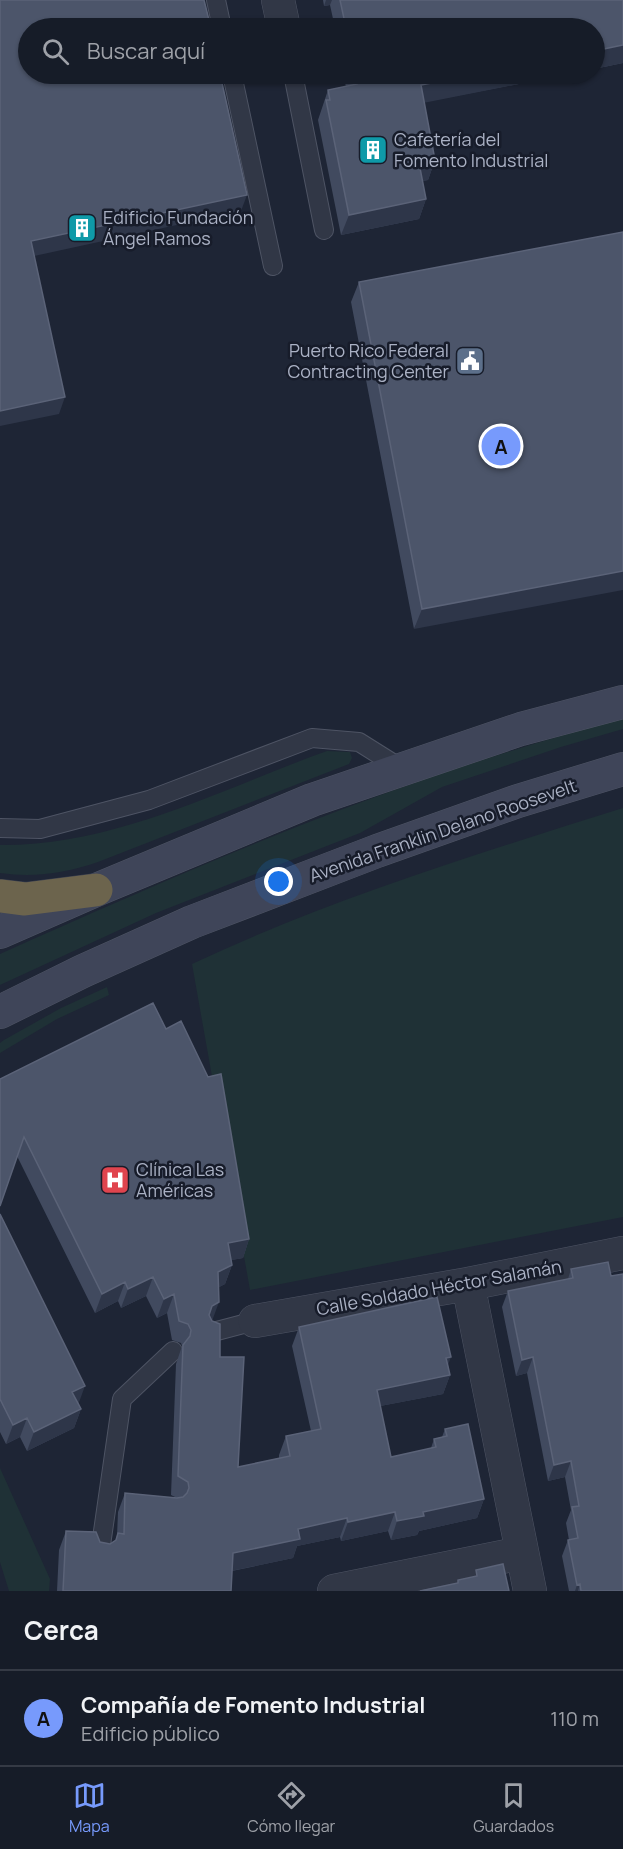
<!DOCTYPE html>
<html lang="es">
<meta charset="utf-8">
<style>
:root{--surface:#161c28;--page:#1f2530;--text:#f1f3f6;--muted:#9ea1a8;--line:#353a45;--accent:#779afc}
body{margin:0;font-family:Manrope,sans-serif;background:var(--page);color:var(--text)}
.you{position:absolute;left:279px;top:882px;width:21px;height:21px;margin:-15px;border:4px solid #fff;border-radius:50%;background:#1a73e8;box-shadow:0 0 0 9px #1a73e833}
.badge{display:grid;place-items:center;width:39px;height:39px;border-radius:50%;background:var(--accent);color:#111;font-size:20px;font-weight:700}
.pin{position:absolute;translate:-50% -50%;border:3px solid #fff;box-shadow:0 2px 6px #0006}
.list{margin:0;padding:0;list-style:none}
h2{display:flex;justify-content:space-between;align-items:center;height:78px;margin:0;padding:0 24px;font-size:26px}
h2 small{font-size:20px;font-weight:400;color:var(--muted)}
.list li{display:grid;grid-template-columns:39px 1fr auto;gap:18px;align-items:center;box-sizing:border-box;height:96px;padding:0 24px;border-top:2px solid var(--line)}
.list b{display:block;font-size:22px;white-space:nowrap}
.list p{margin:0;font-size:20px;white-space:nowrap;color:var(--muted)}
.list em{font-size:20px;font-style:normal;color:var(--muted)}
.icon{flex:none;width:33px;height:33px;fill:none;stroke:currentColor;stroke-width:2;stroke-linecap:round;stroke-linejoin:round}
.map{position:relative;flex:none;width:623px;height:1591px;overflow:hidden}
.search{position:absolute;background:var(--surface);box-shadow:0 2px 4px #0004;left:18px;right:18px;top:18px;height:66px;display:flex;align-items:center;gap:15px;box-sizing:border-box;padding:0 21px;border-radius:33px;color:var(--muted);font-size:22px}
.sheet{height:174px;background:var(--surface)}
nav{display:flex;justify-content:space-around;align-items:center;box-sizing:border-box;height:84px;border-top:2px solid var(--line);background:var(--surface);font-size:16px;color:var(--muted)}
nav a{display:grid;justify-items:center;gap:3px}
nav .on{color:var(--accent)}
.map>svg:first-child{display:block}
</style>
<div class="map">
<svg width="623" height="1591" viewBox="0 0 623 1591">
<rect width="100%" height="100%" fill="#1e2535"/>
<!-- green -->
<path fill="#1f3136" d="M623,717V729L561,747L442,787L360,833L156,913L0,985V954C143,890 288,826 437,775C498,754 561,736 623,717Z
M327,751L350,752L352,758L349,764L98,862C65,873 35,878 0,873V845C115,846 221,789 327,751Z
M623,808V1217L250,1290L192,964C330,899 477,854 623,808Z
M107,987L109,995L57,1019L0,1053V1043L4,1040L61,1008Z
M0,1468L50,1579L49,1591H9L0,1562Z"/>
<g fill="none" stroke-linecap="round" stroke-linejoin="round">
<!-- service casing -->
<g stroke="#4e5464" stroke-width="20">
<path id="service" d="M216,0L222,28
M232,74L273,266
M293,74L324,230
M0,828L40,829L149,800L312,738L359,742L402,769
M213,1332L255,1321
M100,1552L122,1399L173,1351"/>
</g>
<!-- minor casing -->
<g stroke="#4e5464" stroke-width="34">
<path id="minor" d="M278,0L284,28
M468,1284L530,1591
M255,1321L468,1284L623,1253
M334,1591L522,1553"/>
</g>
<!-- secondary casing -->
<g stroke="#4e5464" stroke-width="34">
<path id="secondary" d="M0,932L96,890L312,800L521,729L623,702
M0,1012L83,971L192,922L377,851L518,801L623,769"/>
</g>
<!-- motorway casing -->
<g stroke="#3c4150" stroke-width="34">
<path id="motorway" d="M0,896L25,899L96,890"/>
</g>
<!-- service -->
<use href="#service" stroke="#313746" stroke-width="18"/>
<!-- minor -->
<use href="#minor" stroke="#313746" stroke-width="33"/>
<!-- secondary -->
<use href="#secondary" stroke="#3f4559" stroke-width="33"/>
<!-- motorway -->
<use href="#motorway" stroke="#6c644d" stroke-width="33"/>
</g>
<!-- wall -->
<path fill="#414a5f" d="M323,0H623V63L594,69V28H335L330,5L324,6Z
M343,74H570L424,102L435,160L428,180L422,181L426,199L419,219L341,235L318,120L328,90L346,87Z
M623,232L414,629L351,302L359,282Z
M0,1079L249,1239L243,1258L231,1260L232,1265L225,1284L219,1287L212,1321L220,1357L238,1467L279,1458V1455L286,1436L311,1431L292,1346L299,1327L448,1365L450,1375L443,1394L380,1406L391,1457L431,1448L434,1439L442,1437L445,1429L484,1499L477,1518L419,1531L417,1535L391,1540L388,1531L341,1541L340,1537L297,1546L293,1558L232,1571L231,1591H57L59,1550L66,1531L100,1542L110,1544L116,1540L117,1536L118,1512L125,1493L177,1498L171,1495L176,1364L182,1346L181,1343L172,1340L167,1313L157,1318L146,1296L121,1308L118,1301L95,1313L17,1156Z
M0,1214L81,1409L74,1428L27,1451L20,1437L6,1444L0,1432Z
M571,1269L623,1591H569L562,1556L568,1540H569L566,1523L571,1510L565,1477L548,1481L527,1373L516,1376L502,1307L508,1291L568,1279Z"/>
<!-- shaded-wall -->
<path fill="#2e3649" d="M326,0H332L330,5L324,6Z
M623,45V63L594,69V51Z
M478,74H570L413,105L421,85Z
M435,160L428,180L412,183L419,163Z
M247,195L241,211L25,258L31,241Z
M426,199L419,219L341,235L349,215Z
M65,397L59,414L0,426V411Z
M623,571V590L414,629L422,609Z
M249,1239L243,1258L221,1262L228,1243Z
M232,1265L225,1284L212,1291L218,1272Z
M153,1277L146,1296L121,1308L128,1289Z
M125,1282L118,1301L95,1313L102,1294Z
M174,1294L167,1313L157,1318L164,1299Z
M219,1302L212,1321L205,1324L212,1306Z
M451,1357L444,1376L450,1375L443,1394L370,1408L377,1390L446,1358Z
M533,1357L527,1373L516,1376L522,1360Z
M85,1386L78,1405L72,1392Z
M81,1409L74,1428L27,1451L34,1432Z
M27,1418L20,1437L6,1444L13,1425Z
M571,1461L565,1477L548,1481L554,1465Z
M484,1499L477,1518L419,1531L417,1535L391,1540L397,1521L423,1512Z
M395,1512L388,1531L341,1541L348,1522Z
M347,1518L340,1537L297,1546L293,1558L226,1572L233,1553L298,1529Z
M580,1584L578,1591H575L577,1585Z"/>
<!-- building -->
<path fill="#4c556a" stroke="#5b6378" stroke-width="1.5" d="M0,0H204L211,28H28V74H220L247,195L31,241L65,397L0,411Z
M340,0H623V45L594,51V28H346Z
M354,74H478L421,85L435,160L419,163L426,199L349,215L326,100H330L328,90L357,84Z
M623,232V571L422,609L359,282Z
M153,1003L166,1029L181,1021L208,1077L221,1074L249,1239L228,1243L232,1265L218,1272L219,1302L212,1306L209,1315L212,1321L220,1324V1357H244L238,1467L290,1456L286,1436L321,1429L299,1327L437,1297L451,1357L446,1358L450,1375L377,1390L391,1457L436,1447L434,1439L447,1436L445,1429L468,1424L484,1499L423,1512L424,1516L397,1521L395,1512L348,1522L347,1518L298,1529L300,1539L233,1553L231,1591H63L66,1531L96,1532L100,1542L110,1544L116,1540L118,1533L124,1534L125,1493L177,1498L183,1497L187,1493L189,1488L188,1482L178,1476L183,1345L190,1336L191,1330L188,1324L179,1321L174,1294L164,1299L153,1277L128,1289L125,1282L102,1294L24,1137L0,1206V1079Z
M0,1214L85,1386L72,1392L81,1409L34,1432L27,1418L13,1425L0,1399Z
M608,1262L611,1276L623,1274V1591H581L580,1584L577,1585L568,1540L578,1538L572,1507L579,1506L571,1461L554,1465L533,1357L522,1360L508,1291L573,1278L571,1269Z
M503,1564L509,1591H420L458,1583V1580L477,1576L476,1570Z"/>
<!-- icons -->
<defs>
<g id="building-square" transform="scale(1.5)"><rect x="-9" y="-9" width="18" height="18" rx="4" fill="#0f9aa8" stroke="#171c2a"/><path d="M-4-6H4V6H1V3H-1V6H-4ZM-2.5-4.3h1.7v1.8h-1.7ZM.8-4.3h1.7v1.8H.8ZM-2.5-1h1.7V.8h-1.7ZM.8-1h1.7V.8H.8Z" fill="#fff"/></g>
<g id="civic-square" transform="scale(1.5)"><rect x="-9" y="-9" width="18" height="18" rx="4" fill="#5c6f8a" stroke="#171c2a"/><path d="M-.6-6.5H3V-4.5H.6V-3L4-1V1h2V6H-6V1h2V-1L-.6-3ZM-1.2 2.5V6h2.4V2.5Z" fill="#fff"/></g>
<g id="hospital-square" transform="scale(1.5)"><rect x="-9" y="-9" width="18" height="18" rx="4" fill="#e0444e" stroke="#171c2a"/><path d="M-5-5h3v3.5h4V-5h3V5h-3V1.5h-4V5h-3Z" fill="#fff"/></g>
</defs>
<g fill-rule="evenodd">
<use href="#building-square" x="373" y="150"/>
<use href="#building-square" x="82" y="228"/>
<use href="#civic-square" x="470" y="361"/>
<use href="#hospital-square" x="115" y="1180"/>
</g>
<g text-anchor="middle" stroke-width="5" stroke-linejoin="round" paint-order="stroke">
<!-- poi labels -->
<g font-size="18" fill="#aab1c4" stroke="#171c2a" text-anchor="start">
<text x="394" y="146">Cafetería del<tspan x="394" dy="21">Fomento Industrial</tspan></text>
<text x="103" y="224">Edificio Fundación<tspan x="103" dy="21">Ángel Ramos</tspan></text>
<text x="449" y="357" text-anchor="end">Puerto Rico Federal<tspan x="449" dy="21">Contracting Center</tspan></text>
<text x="136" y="1176">Clínica Las<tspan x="136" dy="21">Américas</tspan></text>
</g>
<!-- street labels -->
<g font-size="18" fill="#aab1c4" stroke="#171c2a">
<text transform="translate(443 831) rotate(-19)" y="6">Avenida Franklin Delano Roosevelt</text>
<text transform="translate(439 1288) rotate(-10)" y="6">Calle Soldado Héctor Salamán</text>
</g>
</g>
</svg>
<div class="you"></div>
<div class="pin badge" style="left:501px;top:446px">A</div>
<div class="search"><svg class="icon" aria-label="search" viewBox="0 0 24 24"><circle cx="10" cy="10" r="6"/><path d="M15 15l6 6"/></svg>Buscar aquí</div>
</div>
<section class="sheet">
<h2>Cerca<small></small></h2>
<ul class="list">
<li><span class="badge">A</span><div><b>Compañía de Fomento Industrial</b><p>Edificio público</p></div><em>110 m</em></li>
</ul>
</section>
<nav>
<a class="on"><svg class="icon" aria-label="map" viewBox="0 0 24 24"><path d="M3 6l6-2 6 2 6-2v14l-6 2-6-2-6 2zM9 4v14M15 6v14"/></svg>Mapa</a>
<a><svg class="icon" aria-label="directions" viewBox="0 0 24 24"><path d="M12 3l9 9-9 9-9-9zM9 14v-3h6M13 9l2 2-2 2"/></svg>Cómo llegar</a>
<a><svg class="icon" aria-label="saved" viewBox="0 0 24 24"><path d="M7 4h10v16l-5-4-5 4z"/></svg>Guardados</a>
</nav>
